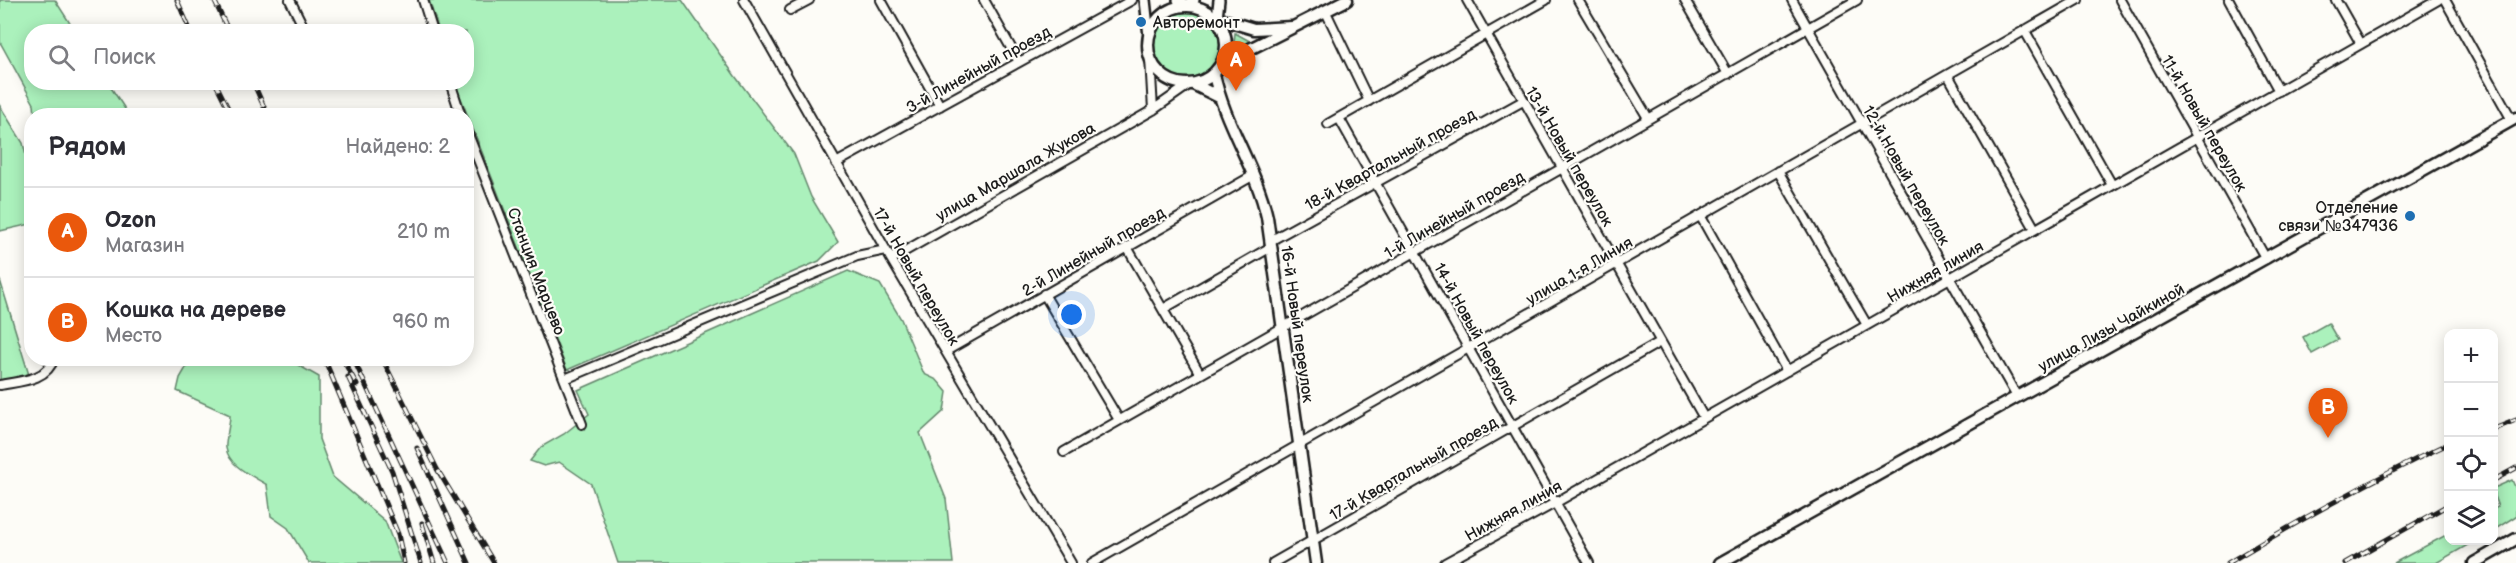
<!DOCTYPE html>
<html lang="ru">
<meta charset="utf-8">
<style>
:root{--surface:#fff;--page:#f2f2f3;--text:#2b2b33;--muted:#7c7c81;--line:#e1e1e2;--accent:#ea580c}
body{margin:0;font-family:"Balsamiq Sans",sans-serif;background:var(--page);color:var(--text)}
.controls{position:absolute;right:18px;bottom:18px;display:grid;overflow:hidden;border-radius:12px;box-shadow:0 3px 15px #0003}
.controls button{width:54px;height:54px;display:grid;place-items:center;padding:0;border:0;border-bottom:2px solid var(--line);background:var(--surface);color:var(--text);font:30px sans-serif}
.you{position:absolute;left:1072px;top:315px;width:21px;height:21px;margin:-15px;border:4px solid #fff;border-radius:50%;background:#1a73e8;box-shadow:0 0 0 9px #1a73e833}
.badge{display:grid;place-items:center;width:39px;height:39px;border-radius:50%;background:var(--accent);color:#fff;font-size:20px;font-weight:700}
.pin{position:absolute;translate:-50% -50px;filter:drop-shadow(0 2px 3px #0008)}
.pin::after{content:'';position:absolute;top:32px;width:21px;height:18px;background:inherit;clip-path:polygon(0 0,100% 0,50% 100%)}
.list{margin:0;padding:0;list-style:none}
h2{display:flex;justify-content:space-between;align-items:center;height:78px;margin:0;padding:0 24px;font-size:26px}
h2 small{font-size:20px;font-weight:400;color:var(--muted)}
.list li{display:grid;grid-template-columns:39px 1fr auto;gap:18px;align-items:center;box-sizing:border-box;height:90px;padding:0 24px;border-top:2px solid var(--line)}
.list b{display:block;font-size:22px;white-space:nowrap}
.list p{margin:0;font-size:20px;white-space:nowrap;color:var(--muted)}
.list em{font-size:20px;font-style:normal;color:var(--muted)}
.icon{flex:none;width:33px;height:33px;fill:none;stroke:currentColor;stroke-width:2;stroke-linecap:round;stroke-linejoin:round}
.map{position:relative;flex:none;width:2516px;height:563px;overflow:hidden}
.search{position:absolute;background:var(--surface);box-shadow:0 3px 15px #0003;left:24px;top:24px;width:450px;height:66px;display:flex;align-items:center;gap:15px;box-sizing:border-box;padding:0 21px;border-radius:24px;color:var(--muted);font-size:22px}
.panel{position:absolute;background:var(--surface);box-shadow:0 3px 15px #0003;left:24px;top:108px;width:450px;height:258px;border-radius:24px}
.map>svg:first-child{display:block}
</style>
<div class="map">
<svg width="2516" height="563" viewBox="0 0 2516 563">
<rect width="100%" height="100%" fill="#fdfcf7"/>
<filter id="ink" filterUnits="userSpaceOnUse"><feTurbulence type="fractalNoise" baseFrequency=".0167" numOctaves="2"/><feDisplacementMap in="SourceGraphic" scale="12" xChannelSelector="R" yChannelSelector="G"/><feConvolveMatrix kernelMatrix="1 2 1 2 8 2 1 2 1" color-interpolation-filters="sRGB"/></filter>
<g filter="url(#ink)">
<!-- green -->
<path fill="#abf1bc" stroke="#64866c" stroke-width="1.5" d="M0,0H55L75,31L32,32V82L108,83L129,115H35L34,104L0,42Z
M429,0H682L735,76L794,154L811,197L838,242L819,261L567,370L455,83L466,82V32L439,31Z
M1153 45a34 34 0 1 1 68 0a34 34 0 1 1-68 0Z
M1235,33L1255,44L1233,55Z
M0,106L23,143L31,176V224L0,231Z
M848,271L880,284L901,319L924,374L937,380L947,392L944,411L920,433L946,499L953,563H618L591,484L559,462L544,466L530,461L541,447L564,434L589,414L578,390Z
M0,280L29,375L0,380Z
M2328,323L2338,340L2312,354L2303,337Z
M191,359H291L296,364L319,377V439L333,477L385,521L401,563H309L288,528L271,516L267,485C253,476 229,467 226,448C225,441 230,425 230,415L177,391L180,378Z
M2512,480L2516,489V516L2494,530V509L2498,507L2494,496V488Z
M2448,534V540L2475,541L2436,563H2394Z"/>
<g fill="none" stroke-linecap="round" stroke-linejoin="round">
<!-- minor casing -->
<g stroke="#1c1c1c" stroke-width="12">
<path id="minor" d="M290,0L306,32
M423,0L433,32
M744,0L891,259L1071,563
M881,0L940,106
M984,0L1019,62
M1467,0L1704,418
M1578,0L1648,118
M1685,0L1728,74
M1792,0L2016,395
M2120,0L2266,259
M2229,0L2279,91
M2336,0L2361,44
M2445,0L2512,120
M790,10L809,0
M1326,12L1369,101
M2025,31L2112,185
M1150,58L1153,110
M1948,75L2035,229
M450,82L461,116
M1339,118L1589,563
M1328,124L1546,0
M466,129L582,424
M836,163L1132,0
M1778,171L1867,325
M1701,217L1787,371
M1270,241L1523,101
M1127,247L1200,374
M891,259L1153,110L1190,84
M1044,294L1119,420
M1163,309L1271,247
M946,351L1254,175
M565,379L857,256L886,250
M0,385C20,381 47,381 54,358
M1064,452L1857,0
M1092,563L2078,0
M1273,563L1660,342
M1445,563L1555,503L2438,0"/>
</g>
<!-- tertiary casing -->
<g stroke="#1c1c1c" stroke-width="14">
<path id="tertiary" d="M1145,0L1149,36
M1178,0L1187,5L1194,0
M1217,18L1219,0"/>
</g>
<!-- secondary casing -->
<g stroke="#1c1c1c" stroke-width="15">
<path id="secondary" d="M1148 45a39 39 0 1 1 78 0a39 39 0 1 1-78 0Z
M1217,18L1254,29L1292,27
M1222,63L1347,0
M1214,74C1224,124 1256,167 1267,217L1316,563
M1193,84L1219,97
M1720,563C1985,413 2251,267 2516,118
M2474,563L2516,539"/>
</g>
<!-- minor -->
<use href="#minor" stroke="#fdfcf7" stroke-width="8"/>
<!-- tertiary -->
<use href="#tertiary" stroke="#fdfcf7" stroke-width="9"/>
<!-- secondary -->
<use href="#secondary" stroke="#fdfcf7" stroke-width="10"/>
<!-- rail casing -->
<g stroke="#1c1c1c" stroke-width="5">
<path id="rail" d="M177,0L191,32
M214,0L229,32
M215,82L232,116
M253,82L268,116
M324,358L398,534L404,563
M342,358L357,385
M353,358L448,563
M382,358L437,469L494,563
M348,377L392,471L421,563
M2494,429L2516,420
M417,448L469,563
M2494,480L2516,468
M422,523L434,563
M2228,563C2300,520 2372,479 2448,444
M2345,563L2448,505"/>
</g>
<!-- rail -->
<use href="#rail" stroke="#fdfcf7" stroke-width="3" stroke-dasharray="9" stroke-linecap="butt"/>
</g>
</g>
<!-- markers -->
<g fill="#1f6fb2" stroke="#fdfcf7" stroke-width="2">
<circle cx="1141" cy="22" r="6"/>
<circle cx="2410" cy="216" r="6"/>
</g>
<g text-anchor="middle" stroke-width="4.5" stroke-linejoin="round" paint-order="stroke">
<!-- poi labels -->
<g font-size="16" fill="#1c1c1c" stroke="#fdfcf7" text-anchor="start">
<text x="1153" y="28">Авторемонт</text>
<text x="2398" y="213" text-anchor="end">Отделение<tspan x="2398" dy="18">связи №347936</tspan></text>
</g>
<!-- street labels -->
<g font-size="16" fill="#1c1c1c" stroke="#fdfcf7">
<text transform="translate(978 69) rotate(-29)" y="6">3-й Линейный проезд</text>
<text transform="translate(2205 123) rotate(60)" y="6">11-й Новый переулок</text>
<text transform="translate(1570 156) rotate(60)" y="6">13-й Новый переулок</text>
<text transform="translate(1390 159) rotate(-29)" y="6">18-й Квартальный проезд</text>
<text transform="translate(1015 171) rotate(-30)" y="6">улица Маршала Жукова</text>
<text transform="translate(1907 175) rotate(60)" y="6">12-й Новый переулок</text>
<text transform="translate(1454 214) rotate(-30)" y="6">1-й Линейный проезд</text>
<text transform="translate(1093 251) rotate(-30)" y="6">2-й Линейный проезд</text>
<text transform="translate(1579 270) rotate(-30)" y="6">улица 1-я Линия</text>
<text transform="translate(537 271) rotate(69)" y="6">Станция Марцево</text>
<text transform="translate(1935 271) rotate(-30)" y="6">Нижняя линия</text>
<text transform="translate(917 276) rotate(60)" y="6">17-й Новый переулок</text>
<text transform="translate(1298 324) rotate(82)" y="6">16-й Новый переулок</text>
<text transform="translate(2111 327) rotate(-29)" y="6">улица Лизы Чайкиной</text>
<text transform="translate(1477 333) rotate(61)" y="6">14-й Новый переулок</text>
<text transform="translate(1413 468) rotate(-30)" y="6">17-й Квартальный проезд</text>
<text transform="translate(1513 510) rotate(-29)" y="6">Нижняя линия</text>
</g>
</g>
</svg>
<div class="controls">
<button>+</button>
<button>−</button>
<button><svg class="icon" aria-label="locate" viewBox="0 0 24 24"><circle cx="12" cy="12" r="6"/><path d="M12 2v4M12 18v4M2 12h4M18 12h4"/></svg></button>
<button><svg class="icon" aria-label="layers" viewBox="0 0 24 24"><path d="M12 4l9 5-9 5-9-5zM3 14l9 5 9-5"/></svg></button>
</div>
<div class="you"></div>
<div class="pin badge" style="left:1236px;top:91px">A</div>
<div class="pin badge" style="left:2328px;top:438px">B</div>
<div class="search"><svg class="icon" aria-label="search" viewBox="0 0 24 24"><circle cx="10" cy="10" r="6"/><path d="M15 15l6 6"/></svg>Поиск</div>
<section class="panel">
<h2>Рядом<small>Найдено: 2</small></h2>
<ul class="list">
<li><span class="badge">A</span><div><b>Ozon</b><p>Магазин</p></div><em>210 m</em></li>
<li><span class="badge">B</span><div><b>Кошка на дереве</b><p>Место</p></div><em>960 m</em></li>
</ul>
</section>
</div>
